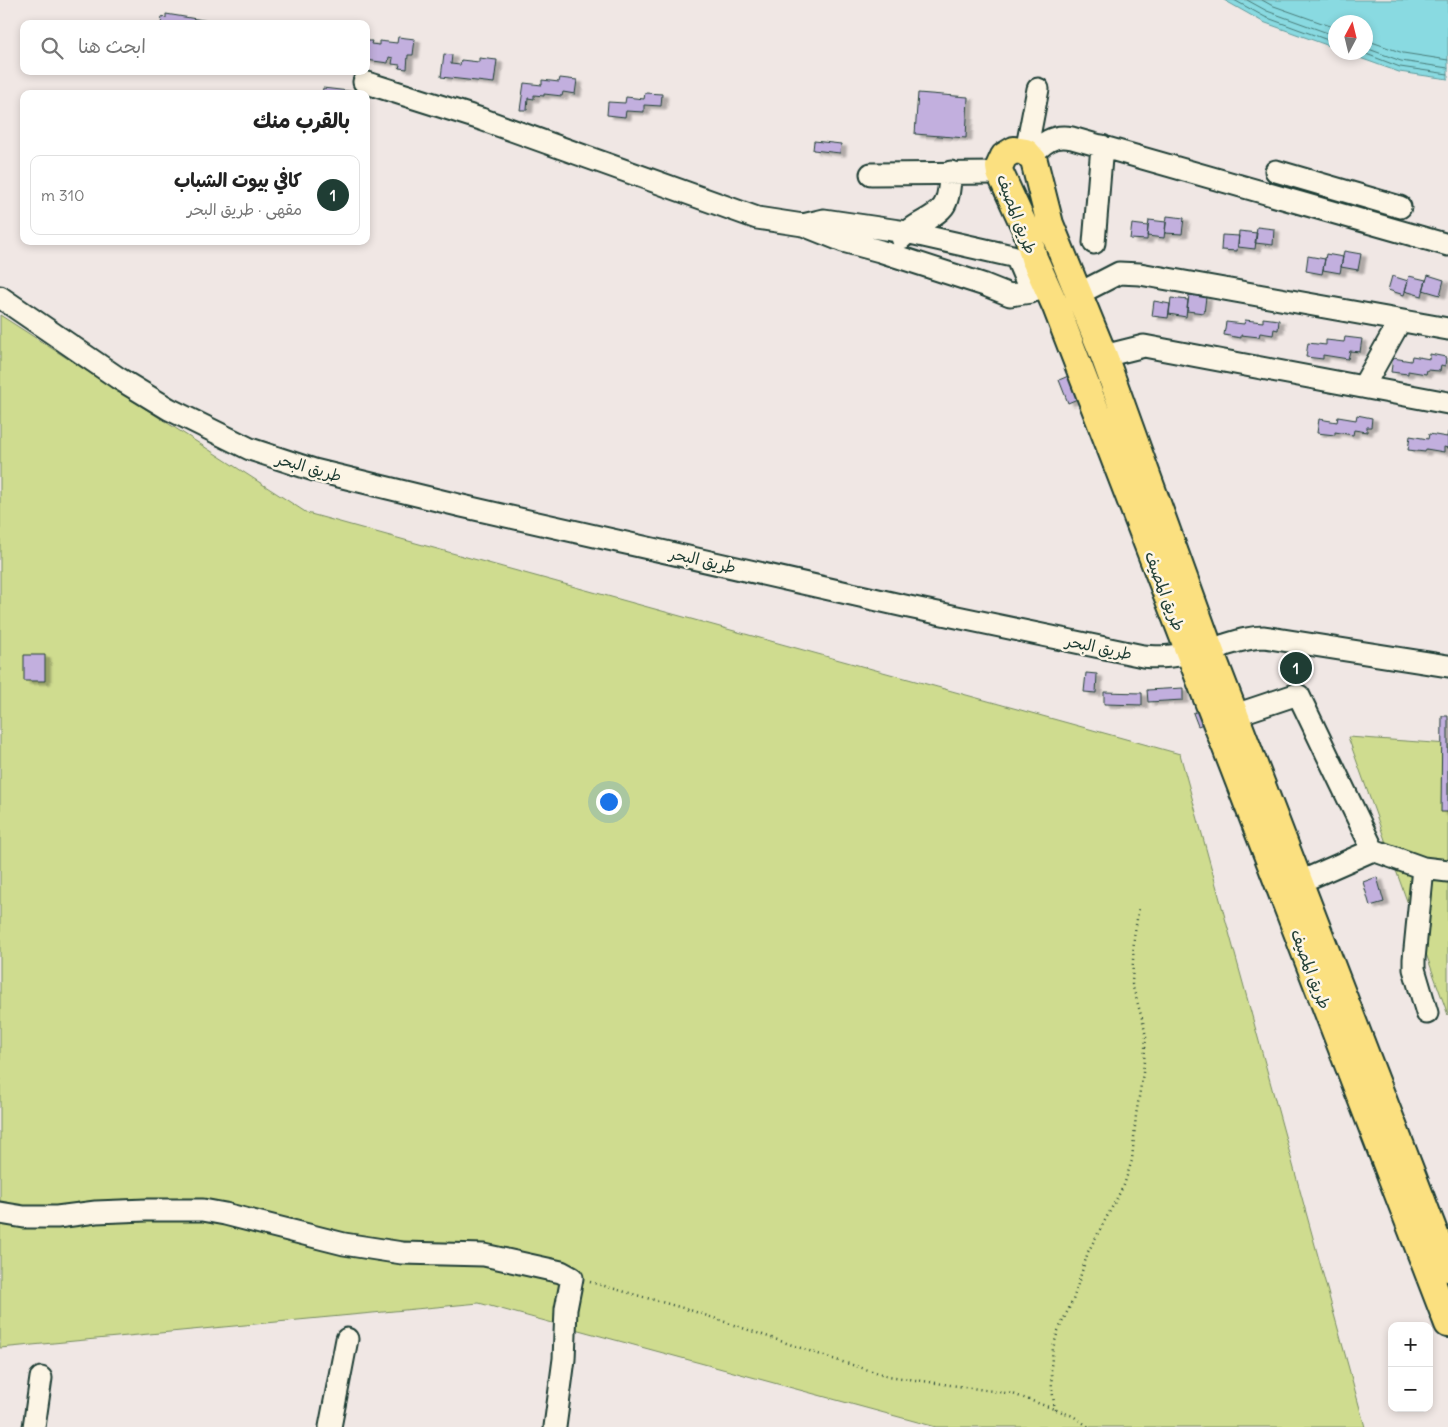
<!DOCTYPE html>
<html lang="ar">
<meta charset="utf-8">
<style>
:root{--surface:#fff;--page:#f2f2f2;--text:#222;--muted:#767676;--line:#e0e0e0;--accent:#1f3d34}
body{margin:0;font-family:Delius,"Playpen Sans Arabic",sans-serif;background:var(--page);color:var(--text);direction:rtl}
.controls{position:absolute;right:15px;bottom:15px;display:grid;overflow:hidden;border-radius:10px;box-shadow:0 2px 8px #0003}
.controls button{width:45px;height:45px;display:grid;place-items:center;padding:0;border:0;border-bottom:1px solid var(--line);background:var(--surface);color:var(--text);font:25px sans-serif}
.compass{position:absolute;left:1328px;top:15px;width:45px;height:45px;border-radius:50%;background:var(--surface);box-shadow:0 2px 8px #0003;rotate:7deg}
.you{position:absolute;left:608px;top:801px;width:18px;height:18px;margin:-12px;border:4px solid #fff;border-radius:50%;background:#1a73e8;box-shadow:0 0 0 8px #1a73e833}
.badge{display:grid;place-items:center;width:32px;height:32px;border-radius:50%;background:var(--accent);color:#fff;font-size:16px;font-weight:700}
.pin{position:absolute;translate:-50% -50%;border:2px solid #fff;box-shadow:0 1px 5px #0006}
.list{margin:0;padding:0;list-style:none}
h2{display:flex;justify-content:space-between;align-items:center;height:65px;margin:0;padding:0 20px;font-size:21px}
h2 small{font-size:16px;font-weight:400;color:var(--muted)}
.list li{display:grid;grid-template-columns:32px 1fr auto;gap:15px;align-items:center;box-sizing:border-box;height:80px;margin:0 10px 10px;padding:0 10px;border:1px solid var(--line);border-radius:10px}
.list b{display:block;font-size:19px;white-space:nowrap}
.list p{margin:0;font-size:16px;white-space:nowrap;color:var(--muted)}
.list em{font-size:16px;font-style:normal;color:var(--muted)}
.icon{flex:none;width:28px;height:28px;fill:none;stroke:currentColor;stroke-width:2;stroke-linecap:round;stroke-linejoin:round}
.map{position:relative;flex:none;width:1448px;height:1427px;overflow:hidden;direction:ltr}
.search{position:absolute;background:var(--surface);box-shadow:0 2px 8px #0003;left:20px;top:20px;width:350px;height:55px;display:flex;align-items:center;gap:12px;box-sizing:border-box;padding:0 18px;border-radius:10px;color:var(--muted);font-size:19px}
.panel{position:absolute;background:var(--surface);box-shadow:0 2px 8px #0003;left:20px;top:90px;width:350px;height:155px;border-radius:10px;direction:rtl}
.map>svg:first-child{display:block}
</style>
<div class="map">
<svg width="1448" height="1427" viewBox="0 0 1448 1427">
<defs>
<filter id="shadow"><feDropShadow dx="5.5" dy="3" stdDeviation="1" flood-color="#0004"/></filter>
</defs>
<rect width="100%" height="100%" fill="#f0e7e4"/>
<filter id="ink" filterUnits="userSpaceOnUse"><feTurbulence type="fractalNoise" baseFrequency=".02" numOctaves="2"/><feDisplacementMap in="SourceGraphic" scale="10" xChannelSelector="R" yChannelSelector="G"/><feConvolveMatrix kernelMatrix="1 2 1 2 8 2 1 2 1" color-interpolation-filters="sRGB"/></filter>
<g filter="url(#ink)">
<!-- green -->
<path fill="#cfdc8f" stroke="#778c62" d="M0,315L307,513L1180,754L1365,1427H936L479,1303L0,1348Z
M1348,737L1448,744V1015Z"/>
<!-- water -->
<path fill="#89dae1" stroke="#5f9b9c" d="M1224,0H1448V79L1399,72L1346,53L1366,52V22H1336L1335,48L1263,22Z"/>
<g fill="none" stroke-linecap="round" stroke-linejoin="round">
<!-- shore -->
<path stroke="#497c79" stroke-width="1" d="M1234,0L1265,17L1336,43
M1247,0L1267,11L1336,36
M1262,0L1271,5L1336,28
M1366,40L1403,53L1448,60
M1366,48L1401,61L1448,68
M1361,52L1400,67L1448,74"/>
</g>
<!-- building -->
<path fill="#c2afde" stroke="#1f3d34" filter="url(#shadow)" d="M166,14L209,21V24H161L162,17L166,18Z
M398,37L415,39L413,55H408L407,69L399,68L400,65L392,64L393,58L389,57L388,63L366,60V41H372L371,44L379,45V41L397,43Z
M444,54L452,55L451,64L460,65L461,60L479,62V58L497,60L494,83L441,77Z
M560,78L577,80L575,94L563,92L562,96L544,94V96L534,95V99L528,98L527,110H520L524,83L542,85V80L559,82Z
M323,88L357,92V94H322Z
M645,93L662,94L661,106L644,105V112L626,111L625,117L607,115L608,102L625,103L626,97L644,99Z
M918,93L968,97L966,138L915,134Z
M814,141L841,144L840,153L813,150Z
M1167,216L1184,218L1182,234L1165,233Z
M1149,220L1166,222L1164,238L1147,236Z
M1132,224L1148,226L1147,240L1130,239Z
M1257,227L1274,229L1273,245L1255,243Z
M1239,231L1257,233L1255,249L1238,247Z
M1222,235L1239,236L1237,251L1221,250Z
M1344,251L1361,254L1358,270L1341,267Z
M1326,254L1343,257L1340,273L1323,270Z
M1308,256L1325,259L1322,274L1306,271Z
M1428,275L1444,280L1440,295L1423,290Z
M1392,276L1408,281L1404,295L1388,290Z
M1409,276L1426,280L1422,296L1405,291Z
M1189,295L1206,297L1204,313L1187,311Z
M1171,298L1188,300L1186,317L1169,314Z
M1154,301L1170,304L1168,318L1152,316Z
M1263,318L1279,320L1278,330L1274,329L1273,335L1260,333L1259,337L1241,335V338L1224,335L1226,322L1244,324L1245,320L1263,322Z
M1345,337L1362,339L1360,352L1350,351L1348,359L1323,355V359L1306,357L1308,343L1326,345V340L1344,342Z
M1430,354L1446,357L1445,366L1441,365L1440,371L1427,370L1426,374L1408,371V374L1391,372L1393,358L1411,361L1412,356L1430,359Z
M1073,374L1082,397L1068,403L1059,380Z
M1357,415L1372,418L1371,427H1367V432L1354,430L1353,435L1335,432V435L1317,433L1319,419L1337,422L1338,417L1356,420Z
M1448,432V448L1444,447V452L1426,449L1425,452L1408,450L1410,436L1428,439L1429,434L1447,437Z
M24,655H45V681H24Z
M1086,673L1097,674L1096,693L1084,692Z
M1183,688V700L1148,702L1147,690Z
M1104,692L1142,693V705L1104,704Z
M1198,711L1203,724L1198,726L1193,713Z
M1442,716H1448V812H1441Z
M1377,877L1384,902L1370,906L1363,882Z"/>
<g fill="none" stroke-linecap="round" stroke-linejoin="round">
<!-- minor casing -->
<g stroke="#1f3d34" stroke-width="25">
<path id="minor" d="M364,82L481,119L757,218L803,225L843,241L880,251L985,285L1010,295L1031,292L1017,259L1012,256L906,232L824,220L803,225
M1026,152L1038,89
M1031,156C1043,143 1053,134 1072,138L1448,245
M1276,171L1400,207
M871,174L1000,173
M902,238C912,224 934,219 943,207C950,198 949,183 951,172
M1094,243L1102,146
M1078,294L1119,273L1140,274L1448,329
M0,297L118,378L169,409L250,449L314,470L462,506L909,607L1143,656C1166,659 1188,653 1210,650C1215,650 1221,647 1225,645C1238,641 1250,637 1264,637L1448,666
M1104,356L1144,346L1448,403
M1363,387L1400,321
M1235,715L1295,695L1299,696L1373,850L1300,882
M1373,850L1423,868L1414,959V969L1427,1013
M1423,868L1448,871
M0,1213L24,1217H57L96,1212L146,1210H203L225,1214L344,1244L402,1253L484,1255L561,1272L572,1278L566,1309L564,1359L555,1427
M34,1427L41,1378
M330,1427L347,1339"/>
</g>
<!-- major casing -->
<g stroke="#1f3d34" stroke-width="30">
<path id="major" d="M1448,1268L1210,650L1104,356L1050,224L1034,161L1026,152L1014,150L1004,156L999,167L1000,173L1027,232L1034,258L1056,307L1448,1324"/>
</g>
<!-- path -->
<path stroke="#1f3d34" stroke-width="2.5" stroke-dasharray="1 4" stroke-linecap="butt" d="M590,1282L690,1310L833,1359L888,1376L1013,1394L1073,1416L1089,1427
M1055,1410L1052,1389L1051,1367L1053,1348L1058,1331L1073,1300L1088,1252L1124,1185L1132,1160L1136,1115L1143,1073L1146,1037L1143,1022L1132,984L1134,937L1139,907"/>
<!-- minor -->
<use href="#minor" stroke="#fcf5e5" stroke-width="21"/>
<!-- major -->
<use href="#major" stroke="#fbe080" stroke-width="26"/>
</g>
</g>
<g text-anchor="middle" stroke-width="5" stroke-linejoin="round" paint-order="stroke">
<!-- street labels -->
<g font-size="16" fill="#1f3d34" stroke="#fcf5e5">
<text transform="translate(1017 214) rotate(69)" y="6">طريق المصيف</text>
<text transform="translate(309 467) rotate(16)" y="6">طريق البحر</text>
<text transform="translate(703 560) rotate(13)" y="6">طريق البحر</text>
<text transform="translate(1165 591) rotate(69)" y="6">طريق المصيف</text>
<text transform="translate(1099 647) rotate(12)" y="6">طريق البحر</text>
<text transform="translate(1311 969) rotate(69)" y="6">طريق المصيف</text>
</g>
</g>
</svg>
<div class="controls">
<button>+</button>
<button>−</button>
</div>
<svg class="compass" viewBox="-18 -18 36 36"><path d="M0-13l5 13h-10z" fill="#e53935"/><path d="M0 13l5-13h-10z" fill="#767676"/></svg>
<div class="you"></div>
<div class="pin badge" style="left:1296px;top:668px">1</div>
<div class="search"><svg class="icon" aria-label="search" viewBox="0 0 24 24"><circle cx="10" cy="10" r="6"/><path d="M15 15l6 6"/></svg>ابحث هنا</div>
<section class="panel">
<h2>بالقرب منك<small></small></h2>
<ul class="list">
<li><span class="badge">1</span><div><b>كافي بيوت الشباب</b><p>مقهى · طريق البحر</p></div><em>310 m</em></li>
</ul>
</section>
</div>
